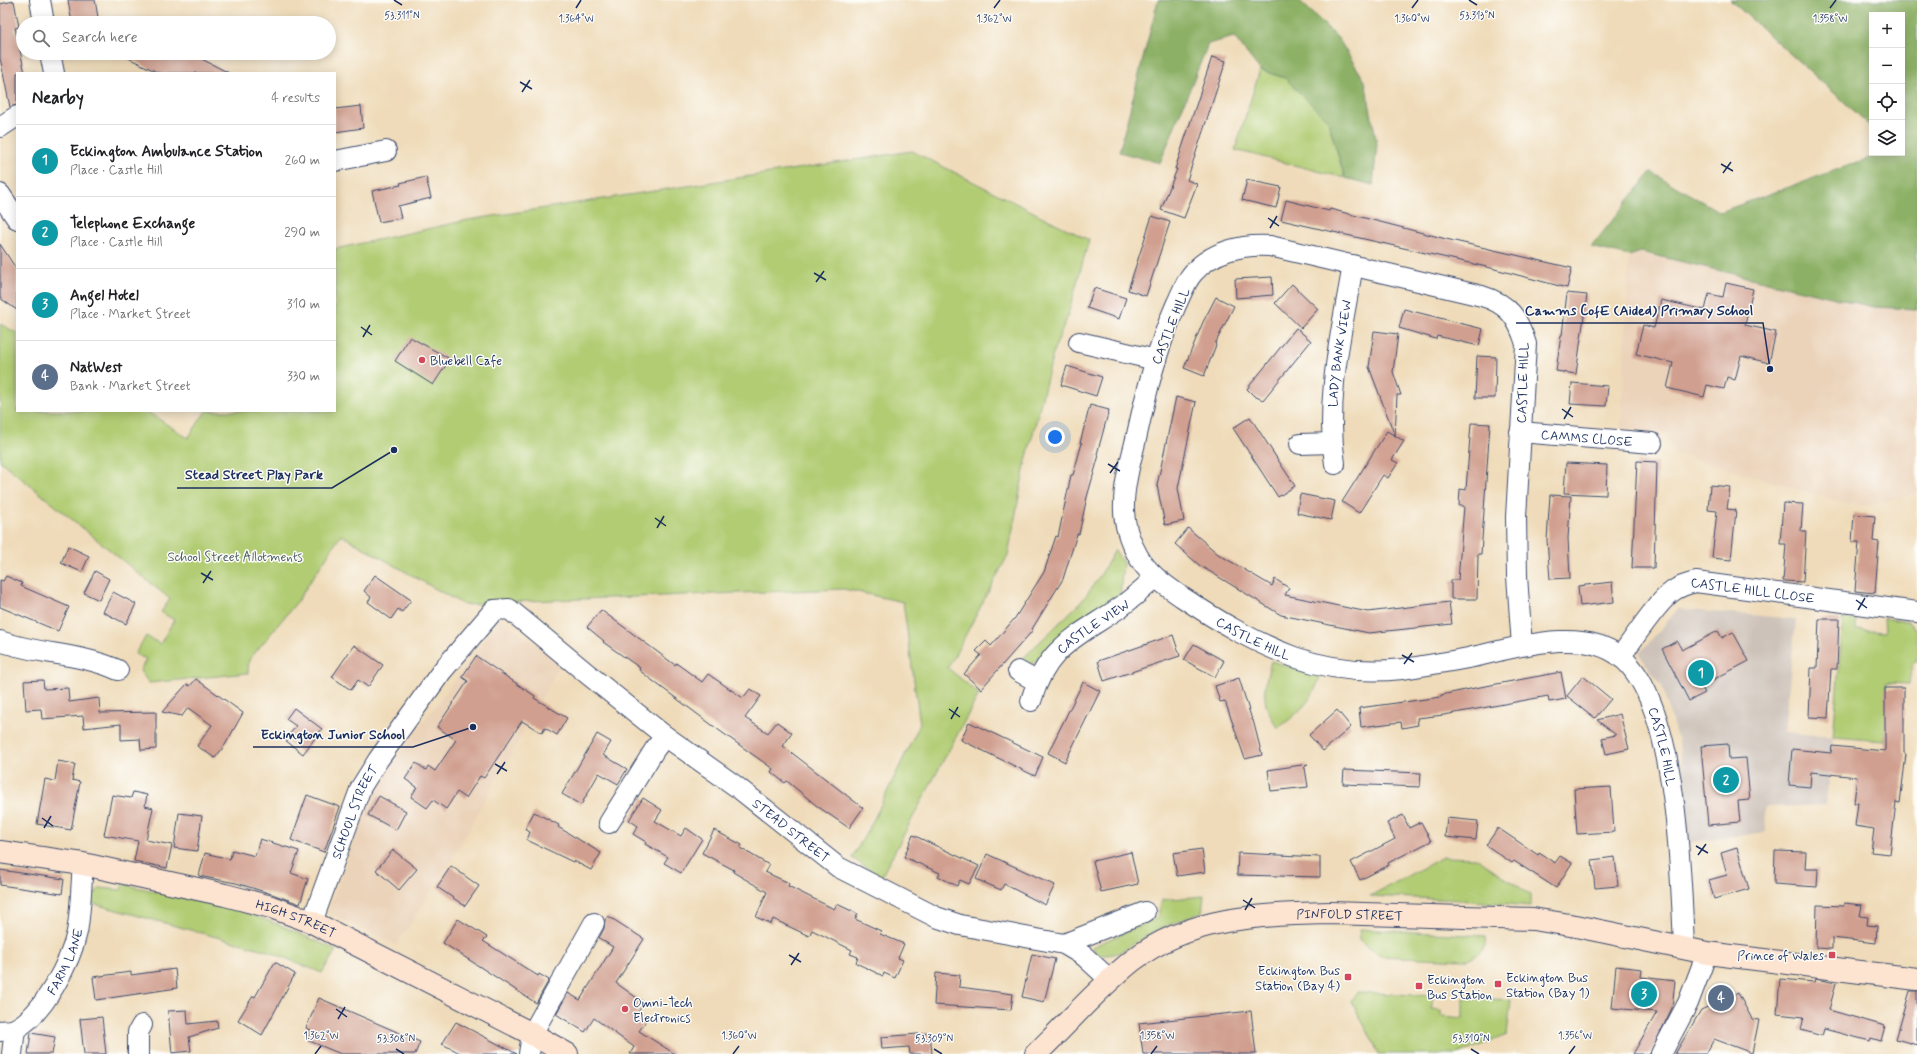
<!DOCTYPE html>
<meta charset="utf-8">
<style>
:root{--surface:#fff;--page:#f6f6f6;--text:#202124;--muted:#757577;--line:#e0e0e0;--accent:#d1495b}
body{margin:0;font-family:Mynerve,sans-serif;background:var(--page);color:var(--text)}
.controls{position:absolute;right:12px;top:12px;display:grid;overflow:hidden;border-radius:0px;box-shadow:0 2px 10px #0003}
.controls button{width:36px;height:36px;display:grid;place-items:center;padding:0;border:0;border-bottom:1px solid var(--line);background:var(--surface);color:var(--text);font:20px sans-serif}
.you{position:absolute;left:1055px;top:437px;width:14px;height:14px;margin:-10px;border:3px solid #fff;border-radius:50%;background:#1a73e8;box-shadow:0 0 0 6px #1a73e833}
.badge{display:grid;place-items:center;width:26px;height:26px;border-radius:50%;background:var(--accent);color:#fff;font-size:13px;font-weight:700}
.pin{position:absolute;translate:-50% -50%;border:2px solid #fff;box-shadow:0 1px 4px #0006}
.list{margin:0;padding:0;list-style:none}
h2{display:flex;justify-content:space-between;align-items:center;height:52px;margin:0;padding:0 16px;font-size:17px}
h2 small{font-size:13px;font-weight:400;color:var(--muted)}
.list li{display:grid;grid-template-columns:26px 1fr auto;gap:12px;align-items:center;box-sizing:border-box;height:72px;padding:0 16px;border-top:1px solid var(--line)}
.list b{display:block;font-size:15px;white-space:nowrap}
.list p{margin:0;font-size:13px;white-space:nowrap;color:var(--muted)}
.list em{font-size:13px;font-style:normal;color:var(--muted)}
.icon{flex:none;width:22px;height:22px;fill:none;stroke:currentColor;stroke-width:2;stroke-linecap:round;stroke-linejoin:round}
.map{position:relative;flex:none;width:1917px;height:1054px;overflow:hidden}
.search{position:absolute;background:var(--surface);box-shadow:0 2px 10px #0003;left:16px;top:16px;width:320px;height:44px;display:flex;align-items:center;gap:10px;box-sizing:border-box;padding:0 14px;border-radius:22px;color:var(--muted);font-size:15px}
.panel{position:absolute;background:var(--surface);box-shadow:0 2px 10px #0003;left:16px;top:72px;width:320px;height:340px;border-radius:0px}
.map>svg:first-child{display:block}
</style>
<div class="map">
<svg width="1917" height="1054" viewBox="0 0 1917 1054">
<rect width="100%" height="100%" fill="#fdfcf7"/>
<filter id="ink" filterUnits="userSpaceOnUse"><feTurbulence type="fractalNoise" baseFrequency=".025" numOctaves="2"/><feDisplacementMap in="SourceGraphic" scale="8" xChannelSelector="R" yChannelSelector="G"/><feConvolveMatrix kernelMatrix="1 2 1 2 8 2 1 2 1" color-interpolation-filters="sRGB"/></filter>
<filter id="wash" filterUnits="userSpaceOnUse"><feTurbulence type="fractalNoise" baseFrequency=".012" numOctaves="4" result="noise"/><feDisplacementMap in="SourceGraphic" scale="16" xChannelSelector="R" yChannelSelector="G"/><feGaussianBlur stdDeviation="0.9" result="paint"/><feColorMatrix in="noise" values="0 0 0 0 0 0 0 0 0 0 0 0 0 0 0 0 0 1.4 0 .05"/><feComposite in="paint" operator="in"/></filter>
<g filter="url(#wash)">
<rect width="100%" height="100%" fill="#efdbb9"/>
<!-- built -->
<path fill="#ebd3ba" d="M1641,252L1873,307L1917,309V493L1868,506L1851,505L1671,452L1667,433L1621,429L1629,256Z
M500,619L562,662L455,854L397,945L328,913L371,792Z"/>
<!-- industrial -->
<path fill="#cdc2b9" d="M1678,609L1796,619L1784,732L1833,737L1826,805L1765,807L1766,832L1688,843L1680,749L1662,686L1639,654Z"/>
<!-- green -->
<path fill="#b1cc73" stroke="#667e68" d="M1260,70L1285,78L1328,121L1345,178L1235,150Z
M912,151L1089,240L1067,318L1054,350L1025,465L1008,555L948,668L979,694L881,877L852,858L873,821L920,724L903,602L844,589L529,601L464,605L341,535L296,603L249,660L248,673L149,683L140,671L146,659L135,654L146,636L160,644L174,620L161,612L170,599L0,461V324L17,333V411H146L188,438L206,411H335V249L468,220Z
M1115,550L1123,563L1120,597L1116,602L1072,625L1033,664L1019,662L1082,601L1101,574Z
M1843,618L1856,619V630L1885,632L1884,618L1908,622L1917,630V662L1912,663L1909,684L1887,683L1885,741L1833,737Z
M1271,661L1320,676C1313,701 1298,714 1278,728C1260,702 1263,690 1271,661Z
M1443,857L1476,858L1531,895V906L1461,900L1370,896Z
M123,884L238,910L280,925L336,950L322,973L268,951L87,902L100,888L121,890Z
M1204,896L1202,912C1184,919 1165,926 1148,935C1127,946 1125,956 1098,955L1092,947L1157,918L1162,900Z
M1359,929L1485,936C1488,951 1476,957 1463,960L1381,956L1366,946L1360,939Z
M1358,992L1434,996L1431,1009L1441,1010V1016L1463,1018V999L1473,998L1511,1000L1507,1035L1458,1054H1378L1374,1043L1351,1001L1353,997Z"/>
<!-- forest -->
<path fill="#8cb065" stroke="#547062" d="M1158,0H1299L1338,38L1365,81L1377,144L1373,185L1345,178L1328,121L1285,78L1260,70L1234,37L1208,44L1160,163L1119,152Z
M1730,0H1917V309L1873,307L1641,252L1629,256L1591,247L1651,172L1720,212L1883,153H1902V15H1872V127Z"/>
<g id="blocks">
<!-- building -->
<path fill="#d09f8f" d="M68,0H95L99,23H72Z
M14,1L19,27L15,28L25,73H17V105L10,107L0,58V4Z
M118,53H190L229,73H159Z
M1212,57L1226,61L1187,180L1197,184L1184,218L1161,210L1177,169H1175Z
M361,106L363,128L335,132V109Z
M426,177L431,198L398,206L401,218L379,222L372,191L401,185L400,183Z
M1247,180L1281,187L1276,208L1242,200Z
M1286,200L1329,211L1330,209L1446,239L1572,268L1567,288L1491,268L1281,220Z
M1152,216L1170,222L1146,296L1128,290Z
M0,244L17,270V310L0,298Z
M1272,277L1273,295L1236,298L1235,279Z
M1726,283L1753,289L1745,325L1776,332L1769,363L1741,356L1735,380L1727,377L1724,389L1707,385L1704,397L1667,388L1673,363L1636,354L1643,325L1654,328L1661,300L1705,310L1709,294L1723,297Z
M1292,284L1318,309L1301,328L1275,303Z
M1094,288L1126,298L1119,319L1087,308Z
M1567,293L1587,295L1576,374L1556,371L1561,335H1562Z
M1216,297L1234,306L1215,344L1216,345L1204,376L1184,368L1203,322Z
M1404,309L1483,329L1479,346L1437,336L1436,339L1399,328Z
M1296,328L1311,341L1263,400L1254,396L1247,389Z
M1374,331L1398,334L1393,372L1401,395H1397L1395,436L1369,367Z
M410,337L450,359L433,385L395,361Z
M1477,356L1496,357L1495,398H1475Z
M1067,366L1102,377L1096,396L1061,385Z
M1572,383L1608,386L1606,406L1570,404Z
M1176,397L1196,402L1178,488L1184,521L1165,525L1157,485Z
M1090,405L1109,410L1097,454L1099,455L1087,497L1079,534H1077L1063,579L1032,629L1033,630L981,689L964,674L981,655L976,651L986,641L991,646L1015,618L1044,572L1056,536L1058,537L1071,475H1073L1082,443H1080Z
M1250,417L1295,486L1278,497L1233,428Z
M1471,423L1490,424L1481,554H1478L1477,599H1451V580H1458L1464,506H1459L1460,489L1466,490Z
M1387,431L1404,441L1392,460L1398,463L1388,478L1383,475L1359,513L1342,502Z
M1637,461L1657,462L1654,568H1632Z
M1566,463L1607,465L1606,495L1564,493Z
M1710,485L1730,487L1727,509L1736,510L1731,560L1712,558L1717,511L1708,510Z
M1300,494L1335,501L1331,520L1297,513Z
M1550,495L1571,496L1568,538L1570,578L1550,579L1547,540Z
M1783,503L1803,504L1801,531H1806L1803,582L1783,581L1786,544H1780Z
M1854,514L1875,516L1873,541L1879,542L1875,593L1855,591L1859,542H1852Z
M1188,528L1218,554L1272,586L1275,579L1289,588L1285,595L1368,612L1449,602L1452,624L1369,633L1281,615L1199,565L1175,544Z
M68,546L89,556L82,572L61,563Z
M95,571L109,579L99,600L84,593Z
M375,575L411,600L402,612L398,609L391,619L368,602L371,597L364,591Z
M6,576L22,583L21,586L69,607L58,631L0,607V580L3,581Z
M1612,582L1614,602L1580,606L1578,586Z
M113,592L136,604L126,624L103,612Z
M601,610L675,665L676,663L702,682L708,674L743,698L750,689L761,696L745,718L768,733L777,722L792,733L783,746L863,808L849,828L817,806L787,781L785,783L771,772L773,769L720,731L653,681L639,670L640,668L603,642L604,641L587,627Z
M1819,619H1839L1837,669H1831L1828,718L1809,717L1811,668H1817Z
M1718,631L1722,638L1733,632L1749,661L1701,686L1705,693L1689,701L1662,649L1677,641L1682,650Z
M1173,635L1180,656L1104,681L1098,661Z
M1194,644L1224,661L1215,677L1184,660Z
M354,645L383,665L368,687L358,680L351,690L332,677Z
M476,656L535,696L534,698L567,718L557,735L545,728L542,733L522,721L484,778L480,776L466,798L457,792L446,809L433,800L427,808L411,797L417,787L405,779L416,763L426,770L428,766L435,771L456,740L437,727L468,681L462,677Z
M1561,672L1566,699L1549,702L1548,696L1444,715L1417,718L1418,725L1402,728L1401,722L1361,727L1359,708L1441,697V695L1475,688Z
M1583,676L1611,699L1595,718L1567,696Z
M1239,678L1252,720H1253L1262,755L1245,759L1225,701L1220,702L1215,686Z
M196,679L243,713L225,745L215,758L197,746L212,725L188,708L182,716L162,712L187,684L190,686Z
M43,680L44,689L68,688L69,702L99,698L100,713L156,712V749L141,750L140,739L121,740V724L84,728L83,716L42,719L41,709L26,710L24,681Z
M1083,682L1100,691L1065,762L1048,753Z
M1885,688H1904V753L1906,754L1900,803L1896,802L1890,854L1871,852L1874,829L1855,826L1858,803H1854L1857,777L1811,772L1810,787L1789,785L1792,749L1831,753L1832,746L1885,751Z
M294,708L322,729L303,754L285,740L296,726L286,719Z
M1337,710L1351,727L1323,751L1309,735Z
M1620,714L1629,749L1606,754L1602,738L1616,735L1597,720Z
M969,722L1043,757L1035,776L961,740Z
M597,734L611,742L603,755L627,769L618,784L599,773L581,805L562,794Z
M1728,744L1729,759L1746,758L1750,800L1738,801L1740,822L1708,825L1701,746Z
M58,761L75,764L72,780L80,782L71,830L37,824L45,779L55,781Z
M1308,764L1304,768H1305L1308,787L1271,791L1268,770Z
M1344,770L1421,773L1420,787L1343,784Z
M1611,787L1614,832L1577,834L1574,789Z
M133,792L147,795L145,806L153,808L146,840L172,845L167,868L134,861L138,841L104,835L112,795L131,798Z
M307,795L340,807L324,852L291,840Z
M379,796L406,811L396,830L368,815Z
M643,798L662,810L655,821L681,836L686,828L702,839L681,873L664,863L668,857L645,844L646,842L633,834L638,826L629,820Z
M534,812L559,825L558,827L601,853L591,870L574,861L573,862L527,840L530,832L525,829Z
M179,813L202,816L197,851L174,848Z
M1403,815L1409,828L1421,822L1431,841L1388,863L1389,865L1360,880L1351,862L1395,839L1387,823Z
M1447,818L1478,821L1476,840L1445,837Z
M1498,828L1538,855L1539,853L1555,863L1560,856L1572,863L1556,888L1514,861L1512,863L1486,845Z
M714,830L742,845L740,848L769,865L765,872L789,883L788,886L834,909L837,904L858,914L855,919L881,931L880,934L904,944L898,958L903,960L895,978L884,973L883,976L856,963L858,957L850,954L852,950L812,930L809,936L773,919L771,924L756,917L767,892L733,872L734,870L702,853Z
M913,835L979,866L969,884L960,880L957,886L938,876L940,873L904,857Z
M260,839L299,851L291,873L308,879L300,904L272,894L236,883L199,876L205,853L230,859L232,850L255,856Z
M1737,848L1749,889L1714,899L1709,880L1727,875L1721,853Z
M1202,849L1205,872L1177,876L1173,853Z
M393,850L417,869L399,890L376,870Z
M1775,851L1806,852L1805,869H1818L1817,887L1774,884Z
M1131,852L1138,884L1101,892L1093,861Z
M1238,853L1320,857V877L1237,875Z
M987,854L1055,885L1045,905L1004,884L1001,890L976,879Z
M1615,857L1618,886L1595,888L1592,860Z
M451,866L479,886L465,906L437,887Z
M0,870L64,879L62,894L0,885Z
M1844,903L1862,905L1860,916L1868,917L1867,925L1877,926L1876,943L1832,938V949L1816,948L1817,905L1844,906Z
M608,916L644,939L616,983L644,1003L636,1015L646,1021L639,1031L675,1054H630L634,1047L594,1018L585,1032L556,1014L568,993L580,1000L613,947L599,938L604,929L605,920Z
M458,919L487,937L483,941L538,976L539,974L549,980L536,1003L443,943Z
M1032,954L1055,959L1044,1002L1022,997Z
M275,962L295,974L262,1035L238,1020L253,996L255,997Z
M1616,966L1642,969L1641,977L1675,981L1672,1008L1650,1054H1633L1657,1012L1612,1008Z
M175,969L177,988L96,1000L93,977L131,972V975Z
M936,973L960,975L959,987L1013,994L1011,1010L934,1005Z
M1780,979L1814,982L1815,979L1836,983L1829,1010L1885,1026L1881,1041L1871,1038L1870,1041L1824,1029L1822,1036L1801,1030L1804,1017L1777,1014Z
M1910,991H1917V1045L1896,1039Z
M1738,993L1752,1019L1759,1020L1752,1053L1714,1039L1706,1054H1675L1701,1010Z
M319,998L420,1042L415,1054H341L307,1040L311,1030L306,1028Z
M187,1010L188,1024L217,1021L218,1028L189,1037L191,1051L172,1053L168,1011Z
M1251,1011L1256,1054H1143L1139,1023Z
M102,1017L106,1054H84L80,1019Z
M456,1022L517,1054H462L442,1044Z
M31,1033L55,1037L52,1054H28Z
M930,1033L932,1054H910L909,1047L882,1049L881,1037Z"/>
</g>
</g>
<g filter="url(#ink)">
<use href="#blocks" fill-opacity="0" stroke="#3b496c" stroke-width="1"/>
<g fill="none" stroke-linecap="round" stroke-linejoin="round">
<!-- minor casing -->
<g stroke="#3b496c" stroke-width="22">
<g id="minor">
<path d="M40,0L44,23"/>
<path d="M50,53L54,73"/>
<path d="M0,127L17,116"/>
<path d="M335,161L386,151"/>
<path d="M0,194L17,219"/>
<path d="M1079,342L1156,360"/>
<path id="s1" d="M1520,432L1652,443"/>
<path d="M1300,444L1332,443"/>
<path id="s2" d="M1335,464C1325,397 1342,330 1353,265"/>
<path d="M0,641C39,655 81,653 118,670"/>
<path id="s3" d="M1522,646L1517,576L1516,517L1526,344C1518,318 1509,304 1482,296L1270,246C1243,244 1212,251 1193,273C1185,282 1181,295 1176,305C1157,348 1146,393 1136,439C1131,460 1124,482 1124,504C1123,523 1129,540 1138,556C1148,574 1165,585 1182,597C1218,621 1253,642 1294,657C1328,669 1366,673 1402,669C1424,666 1446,662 1468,658C1512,649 1581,625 1621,657C1678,703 1681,878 1684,948"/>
<path id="s4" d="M1620,657C1633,640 1656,603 1673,591C1680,586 1687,584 1696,582L1917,612"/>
<path d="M1018,671L1036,681"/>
<path id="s5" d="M1031,701C1047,646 1077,637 1119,608C1132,599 1144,588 1155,578"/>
<path d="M609,823L655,749L665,736"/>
<path id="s6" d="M312,922L361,787L378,760L442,671L494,610L509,609L590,676L665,736L737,787L838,867L936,917L960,925L1064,944L1084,956L1110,980"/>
<path d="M1064,944L1145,912"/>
<path id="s7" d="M0,1031C4,1030 11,1031 15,1029C43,1015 71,961 77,932C81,910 81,886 83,864"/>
<path d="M12,1054L15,1029"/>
<path d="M138,1054V1032L142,1025"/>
<path d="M529,1054L532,1034L594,923"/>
<path d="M1661,1054L1688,1003L1707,953"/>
</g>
</g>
<!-- secondary casing -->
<g stroke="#3b496c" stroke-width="24">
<g id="secondary">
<path id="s8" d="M0,852L83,864L225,895L271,907L312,922L532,1034L567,1054"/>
<path id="s9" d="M1036,1054C1068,1023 1097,989 1132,961C1188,917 1262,914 1330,913L1533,919L1576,926L1707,953L1917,979"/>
</g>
</g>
<!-- minor -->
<use href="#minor" stroke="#fff" stroke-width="20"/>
<!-- secondary -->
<use href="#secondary" stroke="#fde4d1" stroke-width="22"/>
</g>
</g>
<!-- ticks -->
<path fill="none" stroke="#1b2f5e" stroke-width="1.5" d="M394,0L402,5M1469,0L1477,5M576,8L581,0M994,8L1000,0M1412,8L1418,0M1830,8L1836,0M520,82L532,89M522,92L530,80M1721,164L1733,171M1723,173L1731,162M1268,218L1279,226M1270,228L1277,216M814,273L826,280M816,282L824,271M361,327L372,335M363,337L370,325M1562,409L1573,417M1564,419L1571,407M1108,464L1120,471M1110,473L1118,462M655,518L666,526M657,528L664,516M201,573L213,580M203,583L211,571M1856,600L1867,608M1858,610L1865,598M1402,655L1414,662M1404,664L1412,653M949,709L960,717M951,719L958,707M495,764L507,771M497,774L505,762M42,818L53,826M44,828L51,816M1696,846L1708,853M1698,855L1706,844M1243,900L1255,908M1245,910L1252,898M789,955L801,962M791,965L799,953M336,1009L347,1017M338,1019L345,1007M396,1049L404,1054M934,1049L942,1054M1471,1049L1479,1054M315,1054L321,1046M733,1054L739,1046M1151,1054L1157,1046M1569,1054L1575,1046"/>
<!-- markers -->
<g fill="#d1495b" stroke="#fdfcf7" stroke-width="1.5">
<circle cx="422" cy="360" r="4"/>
<rect x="1828" y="951" width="8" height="8" rx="2"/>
<rect x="1344" y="973" width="8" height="8" rx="2"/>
<rect x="1494" y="980" width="8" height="8" rx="2"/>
<rect x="1415" y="982" width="8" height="8" rx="2"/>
<circle cx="625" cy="1009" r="4"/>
</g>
<g text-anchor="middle" stroke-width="3" stroke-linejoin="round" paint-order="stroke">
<!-- street labels -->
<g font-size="13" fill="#1b2f5e" stroke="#fdfcf7">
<text transform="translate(1170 326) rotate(-68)" y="5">CASTLE HILL</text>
<text dy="5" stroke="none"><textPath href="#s2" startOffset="111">LADY BANK VIEW</textPath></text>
<text transform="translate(1522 383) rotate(-88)" y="5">CASTLE HILL</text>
<text dy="5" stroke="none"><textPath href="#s1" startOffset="67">CAMMS CLOSE</textPath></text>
<text dy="5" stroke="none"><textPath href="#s4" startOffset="167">CASTLE HILL CLOSE</textPath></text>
<text dy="5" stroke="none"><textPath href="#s5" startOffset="100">CASTLE VIEW</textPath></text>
<text dy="5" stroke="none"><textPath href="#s3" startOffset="1114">CASTLE HILL</textPath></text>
<text dy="5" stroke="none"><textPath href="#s3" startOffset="1594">CASTLE HILL</textPath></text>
<text dy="5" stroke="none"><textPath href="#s6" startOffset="118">SCHOOL STREET</textPath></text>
<text dy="5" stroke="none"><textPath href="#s6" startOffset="739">STEAD STREET</textPath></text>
<text dy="5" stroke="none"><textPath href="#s9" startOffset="361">PINFOLD STREET</textPath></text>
<text dy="5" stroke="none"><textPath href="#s8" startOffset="304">HIGH STREET</textPath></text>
<text dy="5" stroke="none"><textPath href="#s7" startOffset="101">FARM LANE</textPath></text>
</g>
<!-- poi labels -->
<g font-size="13" fill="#1b2f5e" stroke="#fdfcf7" text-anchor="start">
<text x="430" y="365">Bluebell Cafe</text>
<text x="1824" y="960" text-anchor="end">Prince of Wales</text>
<text x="1340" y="975" text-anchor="end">Eckington Bus<tspan x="1340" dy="15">Station (Bay 4)</tspan></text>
<text x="1506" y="982">Eckington Bus<tspan x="1506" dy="15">Station (Bay 1)</tspan></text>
<text x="1427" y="984">Eckington<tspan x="1427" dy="15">Bus Station</tspan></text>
<text x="633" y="1007">Omni-Tech<tspan x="633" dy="15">Electronics</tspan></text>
</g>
<!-- park labels -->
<g font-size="13" fill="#485e64" stroke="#fdfcf7">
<text x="235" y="561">School Street Allotments</text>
</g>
</g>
<g font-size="10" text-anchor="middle" fill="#1b2f5e" stroke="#fdfcf7" stroke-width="3" stroke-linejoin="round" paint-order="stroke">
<text x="402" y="19">53.311°N</text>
<text x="1477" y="19">53.313°N</text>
<text x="576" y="22">1.364°W</text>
<text x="994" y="22">1.362°W</text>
<text x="1412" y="22">1.360°W</text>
<text x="1830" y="22">1.358°W</text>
<text x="321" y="1039">1.362°W</text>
<text x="739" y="1039">1.360°W</text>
<text x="1157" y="1039">1.358°W</text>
<text x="1575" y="1039">1.356°W</text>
<text x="396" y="1042">53.308°N</text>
<text x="934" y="1042">53.309°N</text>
<text x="1471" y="1042">53.310°N</text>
</g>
<!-- callouts -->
<path fill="none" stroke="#1b2f5e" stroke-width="1.5" d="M1770 369L1763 323H1516M394 450L332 488H177M473 727L413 747H253"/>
<g fill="#1b2f5e" stroke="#fdfcf7" stroke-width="1.5">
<circle cx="1770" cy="369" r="4"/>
<circle cx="394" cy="450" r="4"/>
<circle cx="473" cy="727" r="4"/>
</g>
<g font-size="14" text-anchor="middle" font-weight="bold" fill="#1b2f5e" stroke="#fdfcf7" stroke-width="3" stroke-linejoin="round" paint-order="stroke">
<text x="1639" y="315">Camms CofE (Aided) Primary School</text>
<text x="254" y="479">Stead Street Play Park</text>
<text x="333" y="739">Eckington Junior School</text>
</g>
</svg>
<div class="controls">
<button>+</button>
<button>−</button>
<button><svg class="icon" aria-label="locate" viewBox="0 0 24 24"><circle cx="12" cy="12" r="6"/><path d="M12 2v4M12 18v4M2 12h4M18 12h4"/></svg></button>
<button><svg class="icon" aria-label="layers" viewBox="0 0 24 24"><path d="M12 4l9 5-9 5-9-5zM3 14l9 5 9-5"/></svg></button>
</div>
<div class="you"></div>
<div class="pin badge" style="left:1701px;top:673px;background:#0f9aa8">1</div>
<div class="pin badge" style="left:1726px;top:780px;background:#0f9aa8">2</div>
<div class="pin badge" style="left:1644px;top:994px;background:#0f9aa8">3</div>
<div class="pin badge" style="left:1721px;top:998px;background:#5c6f8a">4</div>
<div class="search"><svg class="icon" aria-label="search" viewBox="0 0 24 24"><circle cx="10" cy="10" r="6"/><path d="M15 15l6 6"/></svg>Search here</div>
<section class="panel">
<h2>Nearby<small>4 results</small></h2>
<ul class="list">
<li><span class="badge" style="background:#0f9aa8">1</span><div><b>Eckington Ambulance Station</b><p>Place · Castle Hill</p></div><em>260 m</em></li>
<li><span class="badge" style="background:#0f9aa8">2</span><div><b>Telephone Exchange</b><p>Place · Castle Hill</p></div><em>290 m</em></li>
<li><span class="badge" style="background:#0f9aa8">3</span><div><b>Angel Hotel</b><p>Place · Market Street</p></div><em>310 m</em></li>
<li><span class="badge" style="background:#5c6f8a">4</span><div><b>NatWest</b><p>Bank · Market Street</p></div><em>330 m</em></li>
</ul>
</section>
</div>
